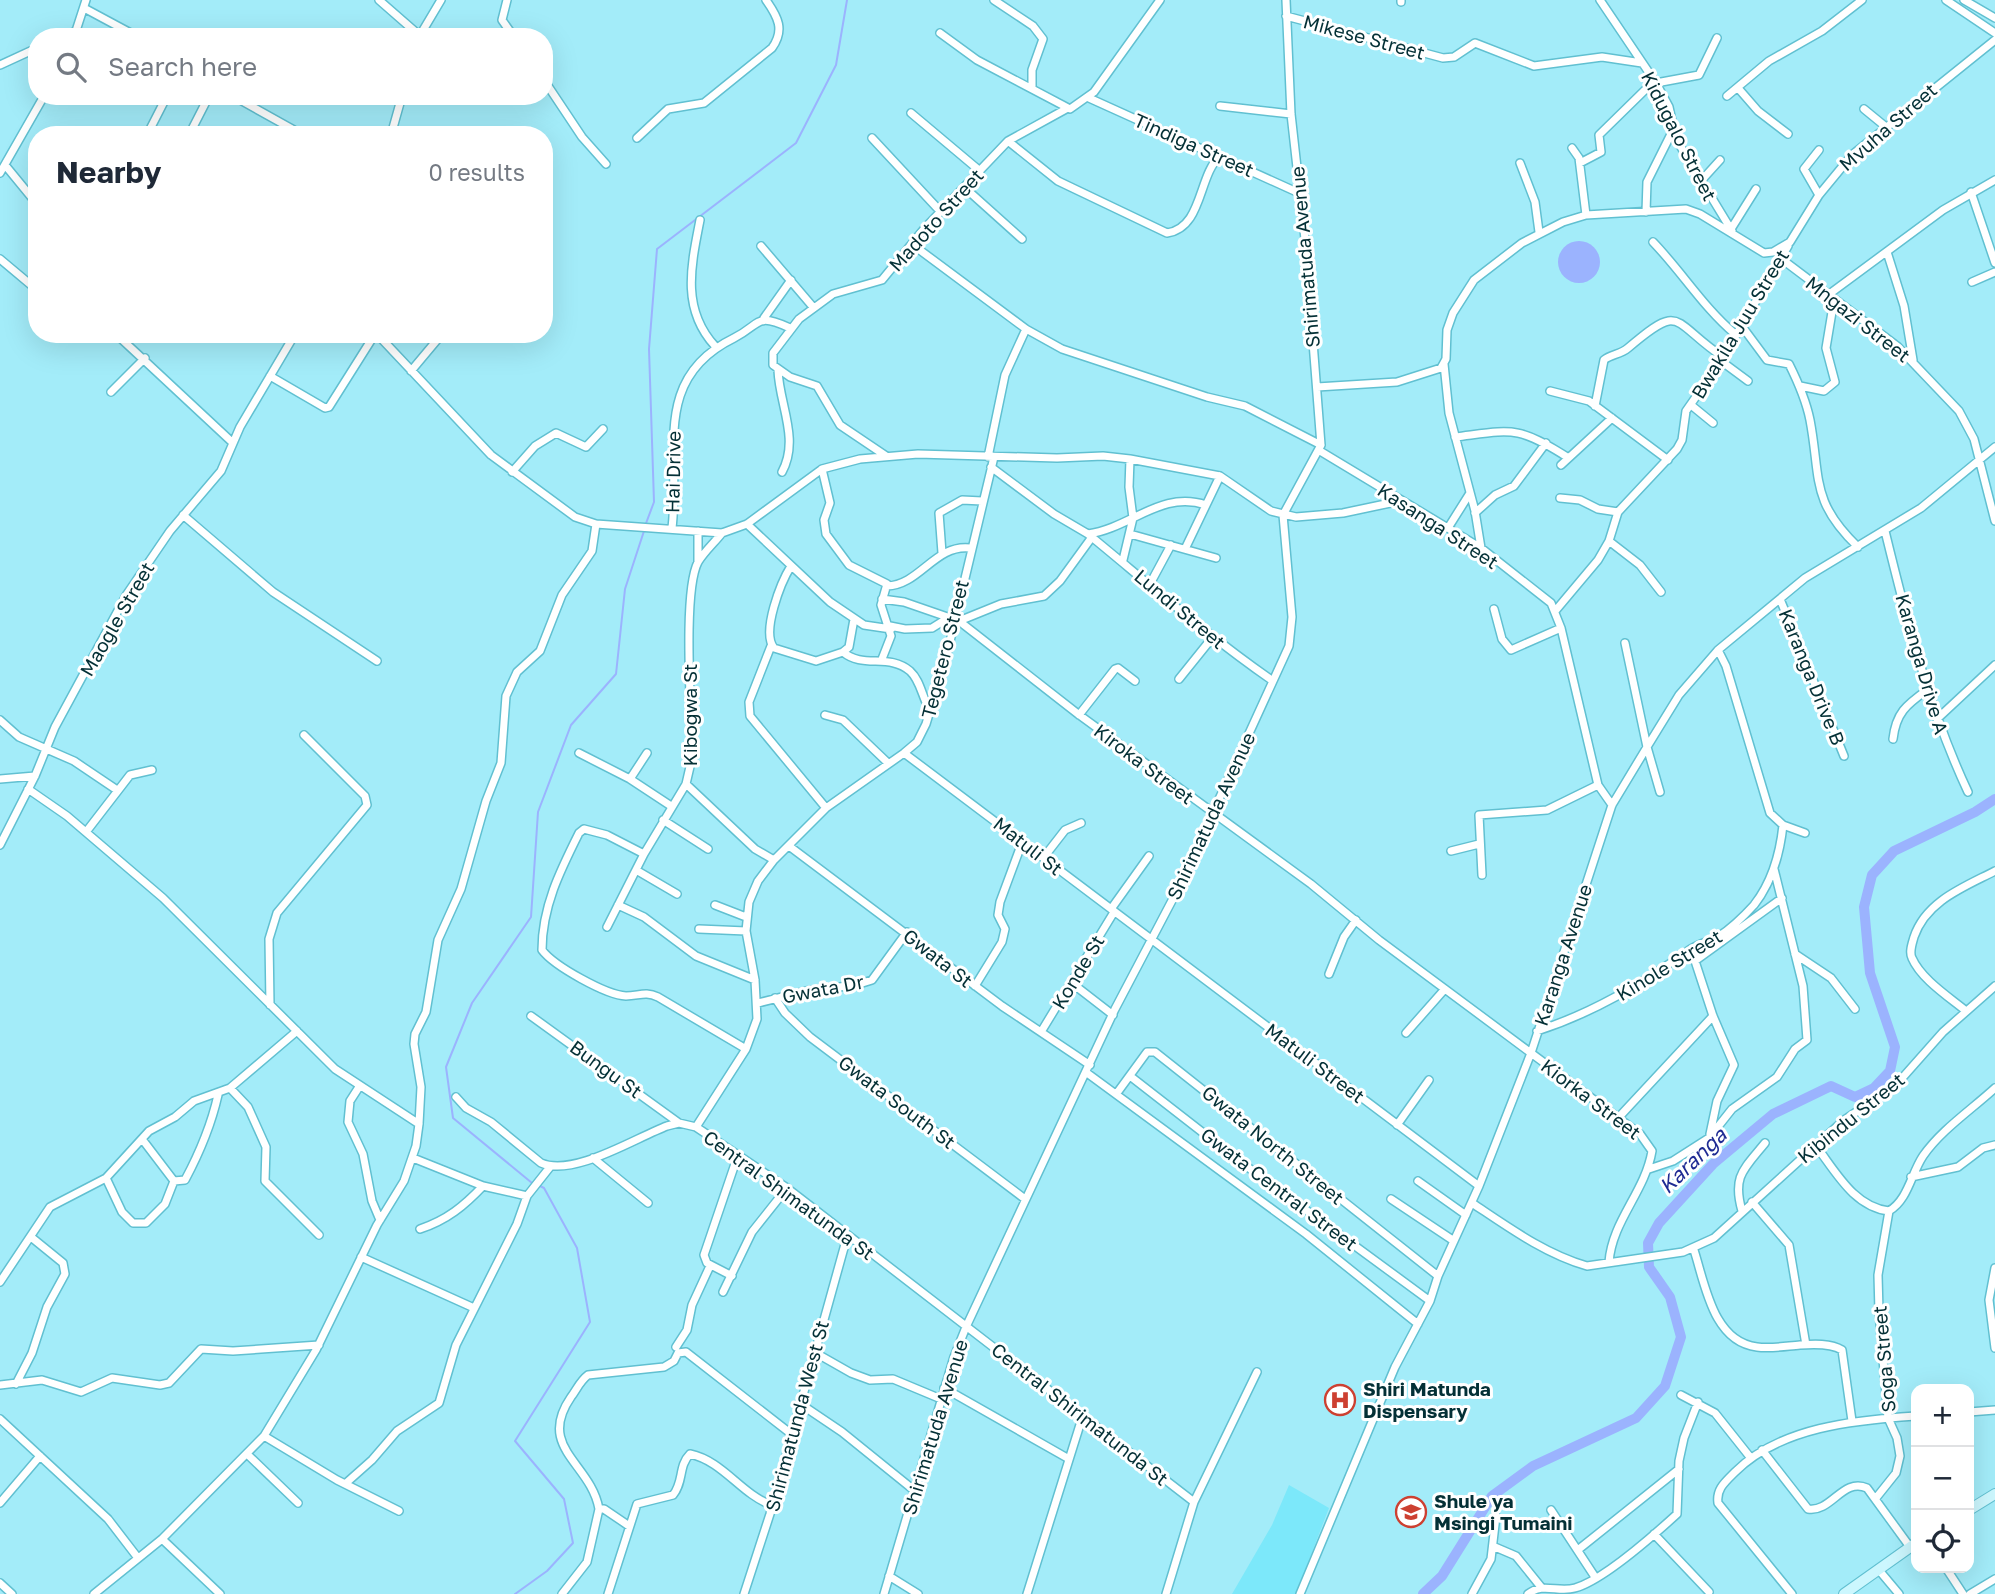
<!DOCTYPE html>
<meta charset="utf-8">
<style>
:root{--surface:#fff;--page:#f2f2f3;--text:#1f2937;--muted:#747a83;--line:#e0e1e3}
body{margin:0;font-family:"Golos Text",sans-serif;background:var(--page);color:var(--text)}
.controls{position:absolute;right:21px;bottom:21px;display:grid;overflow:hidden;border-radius:14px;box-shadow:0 7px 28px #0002}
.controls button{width:63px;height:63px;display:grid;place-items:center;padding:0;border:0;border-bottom:2px solid var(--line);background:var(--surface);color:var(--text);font:35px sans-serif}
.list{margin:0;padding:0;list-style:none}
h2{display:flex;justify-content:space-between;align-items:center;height:91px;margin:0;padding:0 28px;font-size:30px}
h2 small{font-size:23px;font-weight:400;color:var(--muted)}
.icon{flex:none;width:38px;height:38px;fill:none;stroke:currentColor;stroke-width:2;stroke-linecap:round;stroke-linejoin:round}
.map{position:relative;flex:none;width:1995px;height:1594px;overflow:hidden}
.search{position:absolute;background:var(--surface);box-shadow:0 7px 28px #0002;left:28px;top:28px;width:525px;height:77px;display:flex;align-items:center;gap:18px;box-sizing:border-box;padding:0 24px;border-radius:28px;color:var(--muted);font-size:26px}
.panel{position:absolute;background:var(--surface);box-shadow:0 7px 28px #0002;left:28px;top:126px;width:525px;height:217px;border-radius:28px}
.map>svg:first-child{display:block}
</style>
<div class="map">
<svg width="1995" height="1594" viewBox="0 0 1995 1594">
<rect width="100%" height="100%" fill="#a3ecf9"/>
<!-- built -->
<path fill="#7ce8fa" d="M1289,1485L1329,1508L1296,1594H1232L1272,1525Z"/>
<!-- water -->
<path fill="#9bb3fe" d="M1558 262a21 21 0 1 1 42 0a21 21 0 1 1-42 0Z"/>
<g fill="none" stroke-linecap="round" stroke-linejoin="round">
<!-- stream -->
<path stroke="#9bb3fe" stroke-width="2" d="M645,526L654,502L649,349L657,249L796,143L836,65L847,0
M532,1183L453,1118L446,1067L472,1003L531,917L538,812L571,725L616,674L625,589L644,531
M515,1594L547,1571L573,1543L564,1499L515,1441L590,1322L577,1248L544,1188L538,1185"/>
<!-- river -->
<path stroke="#9bb3fe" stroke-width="10" d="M1423,1594L1442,1576L1492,1496L1533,1466L1636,1418L1665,1386L1681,1337L1670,1297L1649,1267L1648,1243L1659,1223L1713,1164L1773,1114L1831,1086L1855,1097L1874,1088L1890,1071L1895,1047L1870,973L1864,907L1872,875L1894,851L1975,812L1995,799"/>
<!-- street casing -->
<g stroke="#61c0d1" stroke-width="10">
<path id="street" d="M379,0L419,35
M507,0L502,20L514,37
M994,0L1033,26L1043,39L1032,70V87
M1600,0L1656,83L1669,107L1676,139L1732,231
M1946,0L1995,33
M1964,0L1995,18
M1401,2V0
M84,8L138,37
M1286,16L1443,58L1454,57L1475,43L1534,66L1602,57L1642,63
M940,33L977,60L1070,109L1094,92L1160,0
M62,37L76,31
M74,37L86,0
M419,37L441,0
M0,65L37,48
M544,80L582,137L606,164
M1656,83L1699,75L1717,38
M1738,88L1758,111L1788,134
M233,96L303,135
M1727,96L1769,61L1822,31L1862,0
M1089,98L1299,193
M1220,106L1291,114
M1864,109L1886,127
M911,113L980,171
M147,135L167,96
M189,135L209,96
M391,135L402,96
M637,138L668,109L704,103L772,48C785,30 778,17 766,0
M872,138L940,211
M1008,141L1058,181L1167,233C1203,228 1198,175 1220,156
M1572,148L1579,158L1586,215
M1819,150L1804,169L1819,195
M1520,163L1535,202L1539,232
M1580,163L1601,152L1599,135L1647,88L1652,78
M5,165L37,204
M0,173L44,96
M1700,182L1720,160
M964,187L1022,239
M1971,192L1995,263
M1646,212L1647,182L1673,130
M700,220C691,266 681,309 715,346
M1731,229L1756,189
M1653,242C1682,272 1703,307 1735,334
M913,245L1026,329L1062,349L1207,397L1245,406L1321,445
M761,246L813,307
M1887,252L1904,306L1913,360
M1779,257L1897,346L1959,411L1974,439L1995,521
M0,259L37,290
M1972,282L1995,272
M1828,295L1943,210L1995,180
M764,318L791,280
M1741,325L1767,360L1789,364C1798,382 1806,400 1810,420C1821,478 1810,501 1858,547
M116,334L233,443
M377,334L491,455L575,517L596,524L722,533L747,524L822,469L860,459L918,454L1057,458L1103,456L1130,459L1220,476L1271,511L1296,517L1343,513L1400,501
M1721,361L1748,381
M1444,364L1449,413L1475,511L1481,548
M778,370C779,404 800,439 782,472
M411,371L442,334
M270,376L325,408L329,407L375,334
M1800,386L1824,391L1835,382L1826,348L1834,300
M1317,387L1397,382L1441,368L1446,359L1447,330L1453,313L1474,280L1522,243L1563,222L1586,215L1686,209L1700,214L1764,253L1773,252L1790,242L1819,195L1852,155L1995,40
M1550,391L1589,401L1668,460
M111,392L145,358
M1691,405L1713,423
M1595,406L1604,360C1611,354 1620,355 1628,348C1683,301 1671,322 1723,357
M1455,437C1512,430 1517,425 1567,457
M1320,451L1481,548L1551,603L1561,628L1598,785L1612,805
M886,456L840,425L817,386L790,377L773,365V353L799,319L833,294L882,280L924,229L1008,141L1066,109
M988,457L1005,375L1026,329
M1561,465L1612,418
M991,467L1054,514L1088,534C1131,528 1161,490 1206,505
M822,469L830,503L824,520L826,534L849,565L887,584L881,605L891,636L882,659
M512,472L535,446L556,433L586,447L603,429
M1560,498L1580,500L1598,509L1618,512
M1475,513L1495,495L1514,486L1546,443
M183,515L273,592L377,661
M747,524L830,602L864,625L891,629
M672,528C681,454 650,379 734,338C762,324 754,312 790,328
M1448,528L1470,493
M1885,531C1907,621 1929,709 1968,792
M1088,534C1149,584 1208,636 1273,681
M1130,534L1216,558
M1609,541L1640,565L1661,592
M1185,549L1220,476
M942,553L939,513L962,500L982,501
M1123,560L1133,518L1129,487L1130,459
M698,562V531
M791,566C781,582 761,632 774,648L816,661L843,652L849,647L854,619
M1150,584L1171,545
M887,586C920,585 935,544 970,548
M882,599L904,602L959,621L1078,714L1311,884L1379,940L1640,1134L1652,1151C1645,1192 1612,1221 1609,1262
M1780,599L1844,756
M1494,609L1502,639L1511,650L1561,628
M1556,610L1598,560L1609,541L1618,512L1677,449L1682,440L1686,411L1721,361L1788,246
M959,621L1001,604L1044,596L1060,581L1092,537
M890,626L905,629L932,628L948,618
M1625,643L1647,747L1660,792
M771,646L749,702L750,716L826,808
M1718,650L1726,666L1770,813L1783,825L1805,833
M843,652C863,669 889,653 910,671C921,681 922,698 930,710
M1179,679L1212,638
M825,715L843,720L888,763
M1079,715L1115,669L1118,668L1135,681
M1937,719L1995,665
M0,720L19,737L74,761L117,790
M1893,739C1896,713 1906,705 1927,690
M579,753L630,779L671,806
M904,753L1479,1186
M0,779L35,776
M630,779L647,753
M686,784L755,849L774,860
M28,789L67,816L163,898L335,1069L419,1124
M663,820L708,849
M86,832L130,775L152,770
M0,845L35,776L55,727L127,594L170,531L221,471L240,427L295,334
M789,846L1002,1006L1090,1065
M1451,851L1479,844
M644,854L607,835L584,829L579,833C560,871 542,907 542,950C554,966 606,995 626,996C639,996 645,991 658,997L746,1049
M1044,857L1065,830L1081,823
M636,870L677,894
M1482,875L1479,815L1547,810L1598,785
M618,905L644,917L696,956L755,980
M715,905L746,917
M1111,909L1149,856
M607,927L644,854L686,784L692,758C692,718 682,593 698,562C704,552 715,542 722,533
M699,929L746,931
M1795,954L1831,978L1855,1009
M1329,974L1344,937L1356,920
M1073,984L1113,1015
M975,986L1002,942L1005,929L998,915L1000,902L1023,840
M775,998L785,1013L810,1037L1025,1199
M758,1003L806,991L856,985L872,980L907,932
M270,1005L269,939L277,913L367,805L365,796L304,735
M1966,1011C1949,997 1921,979 1912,958C1909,952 1912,944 1914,937C1926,901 1964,887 1995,871
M531,1016L679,1123
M1537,1031C1593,1013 1641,984 1688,951C1697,944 1708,942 1718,937C1730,929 1744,916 1754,905C1772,882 1780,854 1783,825
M1041,1032L1114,912
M1406,1033L1444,990
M1087,1073L1306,1234L1418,1324
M1130,1076L1238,1160L1430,1301
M359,1087L350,1101L348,1122L363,1154L372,1201L380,1220
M230,1088L248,1107L266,1147L265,1181L319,1235
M1117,1093L1147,1052H1155L1438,1276
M456,1097L466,1108L491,1122L541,1163C574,1177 635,1138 667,1126L679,1123L696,1127L787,1188L1194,1502
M1619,1117L1713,1016
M1397,1125L1429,1080
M696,1127L746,1049L757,1019L755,980L746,931L749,902L758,881L774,860L826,808L904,753L917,742L926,724L946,658L994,457
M1710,1134L1717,1101L1734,1065L1713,1016L1695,961L1782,898
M1816,1146C1836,1172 1854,1207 1889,1211C1908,1200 1911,1174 1923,1156C1941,1130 1971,1110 1995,1088
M413,1158L483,1186L527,1196
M593,1158L648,1203
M1649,1169L1673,1161L1709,1138L1732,1109L1777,1077L1795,1049L1807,1040L1803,986L1774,869
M1911,1177L1958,1167L1983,1148L1995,1145
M106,1178L122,1212L133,1223H146L165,1204L174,1181L142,1139
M174,1181L185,1180C200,1152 211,1126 218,1095
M1418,1181L1466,1215
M1391,1199L1454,1241
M1752,1202L1789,1245L1806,1345
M1472,1203C1508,1227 1545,1254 1587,1266L1683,1252L1714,1238L1843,1121L1896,1085L1943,1032L1995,986
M1742,1211C1732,1176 1744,1169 1765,1143
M420,1229C447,1220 464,1206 483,1186
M1694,1250C1705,1284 1713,1342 1757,1347C1771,1349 1787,1346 1800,1345C1813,1344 1831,1343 1842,1350L1852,1421
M361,1257L474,1308
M1995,1268L1989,1300L1995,1348
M732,1276L707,1263L704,1255L738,1155
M0,1282L50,1207L106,1178L149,1131L175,1117L194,1101L230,1088L297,1031
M723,1292L752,1232L787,1188
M676,1347L687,1330L692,1305L710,1266
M814,1352L851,1373L870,1380L893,1379L941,1399
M16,1384L32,1353L47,1307L65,1274L63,1263L31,1237
M0,1385L42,1380L81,1392L112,1378L160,1385L169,1383L201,1349L233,1351L319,1345
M944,1388L1069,1459
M1681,1395L1715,1413L1750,1457
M799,1403L842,1432L915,1491
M1969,1412L1995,1410
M0,1419L108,1519L138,1558
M264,1436L337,1480L399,1511
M1762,1450L1808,1509C1831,1513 1843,1477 1867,1488L1910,1547
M247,1454L298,1503
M345,1484L372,1460L397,1431L439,1403L456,1345L517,1224L527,1196L550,1167
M1876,1498L1896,1473L1900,1456L1897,1438L1888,1418L1879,1312L1878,1275L1889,1211
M0,1503L40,1456
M599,1509C591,1463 536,1448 571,1397C577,1389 580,1381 588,1375L664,1367L674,1361L678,1353L686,1352L790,1433
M1551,1510L1595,1577
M1654,1534L1709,1592
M162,1539L220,1594
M1495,1547L1516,1556L1541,1587
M1579,1549L1679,1469
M1946,1568L1963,1594
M1878,1569L1899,1594
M889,1576L918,1594
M0,1583L12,1594
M94,1594L162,1539L264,1436L316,1350L377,1225L404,1181L416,1146L419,1124L421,1087L414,1044L415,1034L426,1012L438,940L461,889L486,801L501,763L506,696L517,672L540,651L562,595L592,551L596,524
M562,1594L587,1562L599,1509H604L629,1526
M608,1594L637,1504L673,1495C684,1482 678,1466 690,1454C723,1461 740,1493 771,1505
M744,1594L770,1514L847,1237
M884,1594L954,1357L966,1327L1115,1009L1177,891L1289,646L1292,617L1283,515L1321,445L1305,239L1291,114L1286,0
M1027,1594L1083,1415
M1166,1594L1194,1502L1257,1372
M1300,1594L1395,1367L1430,1301L1438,1276L1479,1186L1531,1053L1612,805L1647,747L1679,695L1718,650L1805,578L1921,508L1995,447
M1472,1594L1491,1559L1496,1516
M1528,1594C1543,1582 1558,1593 1575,1588C1604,1580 1654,1535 1677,1514L1679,1461L1684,1438L1698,1402
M1792,1594L1718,1503C1716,1489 1725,1482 1735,1472C1780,1427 1855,1420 1916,1416
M1970,1594L1995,1579"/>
</g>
<!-- secondary casing -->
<g stroke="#61c0d1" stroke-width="12">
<path id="secondary" d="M1969,1510L1995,1494
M1844,1594L1916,1543"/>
</g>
<!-- street -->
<use href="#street" stroke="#fff" stroke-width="7"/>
<!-- secondary -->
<use href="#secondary" stroke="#ccf7fe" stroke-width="10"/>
</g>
<!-- icons -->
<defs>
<g id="hospital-ring" transform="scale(1.575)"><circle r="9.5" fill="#fff" stroke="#cd4031" stroke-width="1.5"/><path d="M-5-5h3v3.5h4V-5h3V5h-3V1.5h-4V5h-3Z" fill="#cd4031"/></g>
<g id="school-ring" transform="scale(1.575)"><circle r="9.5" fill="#fff" stroke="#cd4031" stroke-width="1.5"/><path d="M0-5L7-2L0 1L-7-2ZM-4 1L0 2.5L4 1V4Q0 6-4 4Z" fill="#cd4031"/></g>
</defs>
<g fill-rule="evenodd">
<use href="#hospital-ring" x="1340" y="1400"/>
<use href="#school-ring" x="1411" y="1512"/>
</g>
<g text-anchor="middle" stroke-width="6" stroke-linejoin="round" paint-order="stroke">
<!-- street labels -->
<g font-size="19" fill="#043036" stroke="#fff">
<text transform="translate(1364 37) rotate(15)" y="7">Mikese Street</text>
<text transform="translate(1888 127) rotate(-41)" y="7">Mvuha Street</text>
<text transform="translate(1679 136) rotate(63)" y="7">Kidugalo Street</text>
<text transform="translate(1194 145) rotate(24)" y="7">Tindiga Street</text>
<text transform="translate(936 220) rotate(-48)" y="7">Madoto Street</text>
<text transform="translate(1305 257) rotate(-95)" y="7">Shirimatuda Avenue</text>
<text transform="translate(1858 319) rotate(38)" y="7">Mngazi Street</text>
<text transform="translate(1740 324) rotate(-59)" y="7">Bwakila Juu Street</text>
<text transform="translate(673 472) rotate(-89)" y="7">Hai Drive</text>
<text transform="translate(1438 526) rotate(33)" y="7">Kasanga Street</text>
<text transform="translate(1180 609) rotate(40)" y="7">Lundi Street</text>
<text transform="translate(117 619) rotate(-60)" y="7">Maogle Street</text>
<text transform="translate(945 649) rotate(-76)" y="7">Tegetero Street</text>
<text transform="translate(1922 664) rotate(74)" y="7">Karanga Drive A</text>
<text transform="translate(1812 677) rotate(68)" y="7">Karanga Drive B</text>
<text transform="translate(690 715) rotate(-90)" y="7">Kibogwa St</text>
<text transform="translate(1144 764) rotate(37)" y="7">Kiroka Street</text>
<text transform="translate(1211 816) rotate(-65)" y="7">Shirimatuda Avenue</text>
<text transform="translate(1028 846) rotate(38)" y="7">Matuli St</text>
<text transform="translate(1563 955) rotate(-72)" y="7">Karanga Avenue</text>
<text transform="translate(938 958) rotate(38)" y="7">Gwata St</text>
<text transform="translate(1669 965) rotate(-31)" y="7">Kinole Street</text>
<text transform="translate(1078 972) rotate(-59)" y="7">Konde St</text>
<text transform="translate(823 989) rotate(-11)" y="7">Gwata Dr</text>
<text transform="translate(1315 1063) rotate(37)" y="7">Matuli Street</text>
<text transform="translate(606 1069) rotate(36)" y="7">Bungu St</text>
<text transform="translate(1591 1099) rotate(37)" y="7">Kiorka Street</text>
<text transform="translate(897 1102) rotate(37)" y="7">Gwata South St</text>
<text transform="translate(1851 1118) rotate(-39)" y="7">Kibindu Street</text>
<text transform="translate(1273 1145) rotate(39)" y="7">Gwata North Street</text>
<text transform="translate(1279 1189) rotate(37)" y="7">Gwata Central Street</text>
<text transform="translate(789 1195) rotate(36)" y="7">Central Shimatunda St</text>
<text transform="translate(1884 1359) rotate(-95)" y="7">Soga Street</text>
<text transform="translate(1080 1414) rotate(38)" y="7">Central Shirimatunda St</text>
<text transform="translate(797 1416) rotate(-75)" y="7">Shirimatunda West St</text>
<text transform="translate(935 1427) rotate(-73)" y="7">Shirimatuda Avenue</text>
</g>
<!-- poi labels -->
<g font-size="19" font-weight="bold" fill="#043036" stroke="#fff" text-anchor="start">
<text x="1363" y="1396">Shiri Matunda<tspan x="1363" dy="22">Dispensary</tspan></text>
<text x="1434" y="1508">Shule ya<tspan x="1434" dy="22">Msingi Tumaini</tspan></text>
</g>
<!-- water labels -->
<g font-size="21" font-style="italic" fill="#1f2b93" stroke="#fff">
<text transform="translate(1693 1161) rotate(-44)" y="7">Karanga</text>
</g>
</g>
</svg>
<div class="controls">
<button>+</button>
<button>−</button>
<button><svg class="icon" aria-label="locate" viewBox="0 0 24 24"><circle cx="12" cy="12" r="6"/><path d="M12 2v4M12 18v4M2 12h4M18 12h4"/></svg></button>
</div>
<div class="search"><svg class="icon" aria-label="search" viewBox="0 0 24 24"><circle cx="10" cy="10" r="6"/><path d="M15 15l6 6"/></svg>Search here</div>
<section class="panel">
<h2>Nearby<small>0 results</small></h2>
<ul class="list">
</ul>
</section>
</div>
